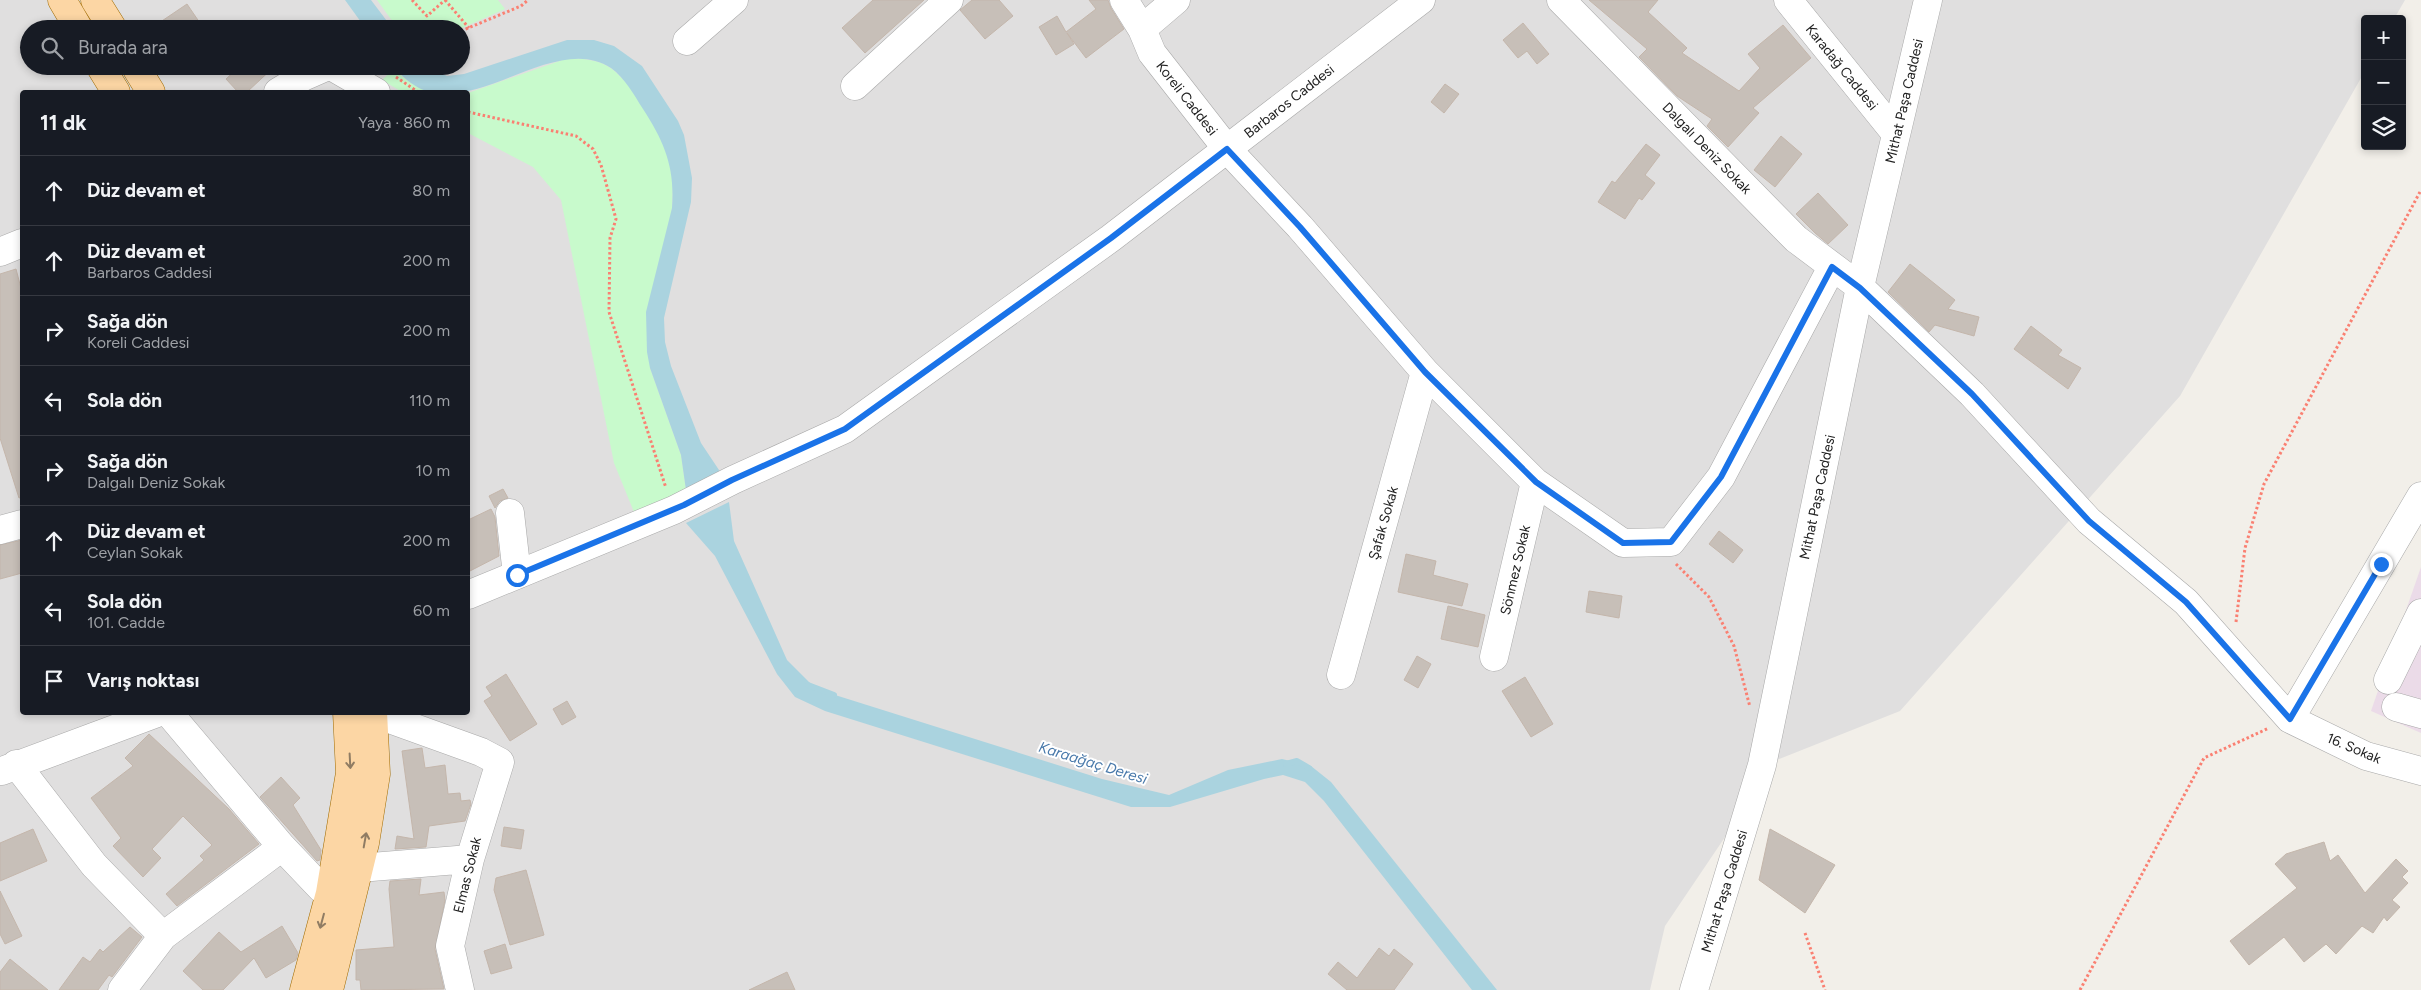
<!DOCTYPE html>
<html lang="tr">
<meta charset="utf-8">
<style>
:root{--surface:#171b24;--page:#20242c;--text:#f1f3f6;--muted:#9ea1a6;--line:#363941}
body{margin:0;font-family:Figtree,sans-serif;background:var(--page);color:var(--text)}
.controls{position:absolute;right:15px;top:15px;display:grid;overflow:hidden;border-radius:5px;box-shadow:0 2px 8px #0003}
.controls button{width:45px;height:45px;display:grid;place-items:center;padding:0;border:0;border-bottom:1px solid var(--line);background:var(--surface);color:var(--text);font:25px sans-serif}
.stop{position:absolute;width:15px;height:15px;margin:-11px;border:4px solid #1a73e8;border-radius:50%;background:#fff}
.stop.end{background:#1a73e8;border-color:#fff;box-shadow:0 1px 5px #0008}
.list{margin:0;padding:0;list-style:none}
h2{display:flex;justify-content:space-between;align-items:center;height:65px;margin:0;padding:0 20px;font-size:21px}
h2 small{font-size:16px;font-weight:400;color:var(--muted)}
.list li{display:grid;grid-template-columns:32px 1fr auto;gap:15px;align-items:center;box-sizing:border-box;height:70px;padding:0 20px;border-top:1px solid var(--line)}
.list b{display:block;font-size:19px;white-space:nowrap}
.list p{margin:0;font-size:16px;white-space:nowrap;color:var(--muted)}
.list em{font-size:16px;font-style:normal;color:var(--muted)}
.icon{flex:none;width:28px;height:28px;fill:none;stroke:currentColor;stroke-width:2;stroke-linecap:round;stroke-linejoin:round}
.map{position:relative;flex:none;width:2421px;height:990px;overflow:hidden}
.search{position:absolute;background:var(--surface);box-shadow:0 2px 8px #0003;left:20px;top:20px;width:450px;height:55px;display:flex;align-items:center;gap:12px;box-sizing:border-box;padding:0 18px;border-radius:28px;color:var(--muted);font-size:19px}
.panel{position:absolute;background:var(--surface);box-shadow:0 2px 8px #0003;left:20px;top:90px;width:450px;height:625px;border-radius:5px}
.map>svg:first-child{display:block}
</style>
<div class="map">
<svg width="2421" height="990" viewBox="0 0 2421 990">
<rect width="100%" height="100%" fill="#f2efe9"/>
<!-- residential -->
<path fill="#e0dfdf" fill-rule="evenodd" d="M0,0H2405L2394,19H2365V71L2180,396L1900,711L1777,760L1665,926L1650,990H0ZM29,29H461V66H29ZM22,92H468V712H22Z"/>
<!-- industrial -->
<path fill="#ebdbe8" d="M2421,567V733L2371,711Z"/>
<!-- park -->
<path fill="#c8facc" d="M377,0H498L505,9L460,29H398Z
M568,58C583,59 599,59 612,69C634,86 662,132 669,159C674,174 673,192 672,208L650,368L681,455L686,490L634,512L614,463L561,200L533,167L468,133V93Z
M395,68C404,80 417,88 431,92H402L382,80Z"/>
<!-- water -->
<path fill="#aad3df" d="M345,0H371L393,29H366Z
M567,40H594L614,46L642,66L678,121L684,135L692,178L691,202L664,318L665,342L671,366L701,443L721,473L686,490L681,455L650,368L647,352L646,312L672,208C675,168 665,143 643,109C634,95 625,78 611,68C547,26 452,145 394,66H425L447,76L464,74Z
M729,502L734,541L787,660L816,689L1102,779L1169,795L1228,770L1282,759L1311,766L1331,782L1497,990H1472L1324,801L1305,782L1283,775L1264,779L1170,807H1131L825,711L795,697L777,674L715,556L686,523Z"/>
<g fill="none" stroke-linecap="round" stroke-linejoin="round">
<!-- stream -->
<path stroke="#aad3df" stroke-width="6" d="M808,685L834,695
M1286,764L1297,761L1309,768"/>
</g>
<!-- building -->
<path fill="#c7bfb8" stroke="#c4b6ab" d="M873,0H924L865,53L842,28Z
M972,0H999L1013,16L985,39L960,10Z
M1089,0H1108L1111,8L1124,29L1086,58L1067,33L1074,44L1056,55L1039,27L1057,16L1066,32L1096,9Z
M1589,0H1658L1648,12L1687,48L1682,53L1739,91L1760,68L1748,54L1783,25L1811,58L1753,108L1759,113L1728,147L1707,126L1712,119L1677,96L1639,57L1647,49Z
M187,4L204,29H150Z
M1523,23L1549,54L1537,64L1527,51L1518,58L1503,40Z
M240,66H275L247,92H238L226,79Z
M1445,84L1459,94L1444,113L1431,102Z
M1781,136L1802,154L1775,187L1754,170Z
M1646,144L1660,155L1645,175L1655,183L1642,200L1639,198L1625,219L1598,202L1612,181L1615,183Z
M1818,193L1848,225L1828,244L1815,233L1796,214Z
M1910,264L1955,300L1948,309L1979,317L1974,336L1935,325L1929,332L1888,292Z
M16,269L22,292V497L19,498L0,438V274Z
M2031,326L2062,350L2058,355L2081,368L2068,389L2014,349Z
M503,489L508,498L500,501L495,508L489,496Z
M491,509L495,517L499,556L468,572V520Z
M1719,531L1743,550L1733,563L1709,544Z
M22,540V573L0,579V545Z
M1406,554L1436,561L1433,575L1468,584L1462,606L1398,592Z
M1589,591L1622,596L1619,618L1586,612Z
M1448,606L1485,615L1478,647L1441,639Z
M1417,656L1431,664L1418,688L1404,680Z
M506,674L537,724L510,741L484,701L492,696L486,687Z
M1525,677L1553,724L1531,737L1502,691Z
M567,701L576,717L562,725L553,709Z
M149,734L229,809L259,844L177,906L166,894L204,860L200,856L212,845L183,816L152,849L161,858L143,877L113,846L121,838L91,798L133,766L125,758Z
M422,748L425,768L445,765L448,794L460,793L461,801L470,800L471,804L465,821L429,826L426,847L395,849L397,836L414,839L402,751Z
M281,777L300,798L293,805L321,850L320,860L317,861L260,797Z
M504,827L524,830L521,849L501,846Z
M33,829L47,861L0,881V843Z
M1770,829L1835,865L1805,913L1759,880Z
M2324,842L2330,861L2338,855L2365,893L2396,859L2408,871L2402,877L2408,883L2392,900L2400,907L2387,921L2384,917L2373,933L2362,926L2336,954L2326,944L2304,962L2284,937L2249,965L2230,941L2297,888L2275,864L2286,854Z
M526,870L544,935L510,945L494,890L496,878Z
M421,879L419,895L444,892L445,900L435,949L444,989L361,990L360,980H356V950L394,947L389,889L390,881Z
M0,891L22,936L5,944L0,934Z
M282,926L298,953L296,960L266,978L254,958L223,990H203L183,971L219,932L241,952Z
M130,927L142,937L112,977L109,975L98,990H59L83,957L90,962L100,949L103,952Z
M505,944L512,968L491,974L484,951Z
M1379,948L1389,956L1394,949L1413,964L1394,990H1347L1328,974L1338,962L1357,978Z
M10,959L48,990H0V972Z
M787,972L795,990H749Z"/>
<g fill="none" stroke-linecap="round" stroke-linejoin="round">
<!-- minor casing -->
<g stroke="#a9a9a9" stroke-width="29">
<path id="minor" d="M1124,0L1142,29L1152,53L1227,149L1300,227L1425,372L1535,482L1623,543L1671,542L1721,477L1832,267
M1561,0L1796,239L1860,287L1972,394L2089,521L2186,602L2290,719L2366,756L2421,771
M1788,0L1896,134
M1142,29L1176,0
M687,41L734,0
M331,66L376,92
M855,86L949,0
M278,92L303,77L328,66
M0,252L22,243
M510,513L517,575
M0,530L22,524
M468,595L674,510L733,480L845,429L1111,238L1421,0
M1494,657L1535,482
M1341,675L1425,372
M2388,680L2421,613
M2396,707L2421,714
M168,712L282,847L321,888L330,893
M373,713L481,752L500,762L470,859L450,946L460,990
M2290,719L2421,496
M16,764L94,865L163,936
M2,771L160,712
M359,868L470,859
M122,990L163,936L282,847
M1694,990L1762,765L1860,287L1928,0"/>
</g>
<!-- major casing -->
<g stroke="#a06b00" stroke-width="29">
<path id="major" d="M62,0L79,29
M95,0L113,29
M100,66L116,92
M135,66L151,92
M304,990L330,893L350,773L347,712
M329,990L365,843L376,774L373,712"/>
</g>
<!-- path -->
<path stroke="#fa8072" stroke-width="3" stroke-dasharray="2.5 2.5" stroke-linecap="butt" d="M412,0L427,16L445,0
M445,0L469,28
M461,31L521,6L528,0
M396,77L418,92
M468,112L576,136L593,149L601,165L616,219L610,238L609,312L666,488
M1676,564L1709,597L1734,646L1750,707
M2236,622L2245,548L2264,484L2421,190
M1805,933L1825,990
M2080,990L2204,758L2269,728"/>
<!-- minor -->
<use href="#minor" stroke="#fff" stroke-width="28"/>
<!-- major -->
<use href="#major" stroke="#fcd6a4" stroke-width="28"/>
</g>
<!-- one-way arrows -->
<defs><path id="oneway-shaft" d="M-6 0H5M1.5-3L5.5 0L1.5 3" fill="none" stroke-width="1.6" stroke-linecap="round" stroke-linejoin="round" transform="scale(1.25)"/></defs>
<g stroke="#8f7c63">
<use href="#oneway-shaft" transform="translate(350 761) rotate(87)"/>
<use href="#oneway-shaft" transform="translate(365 840) rotate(-80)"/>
<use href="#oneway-shaft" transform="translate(322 921) rotate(105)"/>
</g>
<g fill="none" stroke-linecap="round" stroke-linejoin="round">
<!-- route -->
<path stroke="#1a73e8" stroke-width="6" d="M517,575L684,505L732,480L845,429L1111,238L1227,149L1300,227L1425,372L1536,482L1623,543L1671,542L1721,477L1832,267L1860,288L1972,394L2089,521L2186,602L2290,719L2381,564"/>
</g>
<g text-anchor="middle" stroke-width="4" stroke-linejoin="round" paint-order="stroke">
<!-- street labels -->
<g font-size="14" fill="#222" stroke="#fff">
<text transform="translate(1842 67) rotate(51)" y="5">Karadağ Caddesi</text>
<text transform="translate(1187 98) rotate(52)" y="5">Koreli Caddesi</text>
<text transform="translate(1289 101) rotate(-38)" y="5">Barbaros Caddesi</text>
<text transform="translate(1904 101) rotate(-77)" y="5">Mithat Paşa Caddesi</text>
<text transform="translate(1707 148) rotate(46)" y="5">Dalgalı Deniz Sokak</text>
<text transform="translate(1817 497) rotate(-78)" y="5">Mithat Paşa Caddesi</text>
<text transform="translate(1383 523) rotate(-74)" y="5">Şafak Sokak</text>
<text transform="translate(1515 570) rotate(-77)" y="5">Sönmez Sokak</text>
<text transform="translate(2354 748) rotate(23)" y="5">16. Sokak</text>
<text transform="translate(467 875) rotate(-76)" y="5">Elmas Sokak</text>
<text transform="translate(1724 891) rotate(-73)" y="5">Mithat Paşa Caddesi</text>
</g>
<!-- water labels -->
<g font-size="15" font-style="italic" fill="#4a7aab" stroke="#fff">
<text transform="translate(1093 763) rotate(17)" y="5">Karaağaç Deresi</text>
</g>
</g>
</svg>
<div class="controls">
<button>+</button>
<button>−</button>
<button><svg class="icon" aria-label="layers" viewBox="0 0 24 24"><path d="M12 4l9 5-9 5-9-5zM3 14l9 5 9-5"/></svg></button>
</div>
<div class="stop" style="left:517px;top:575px"></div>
<div class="stop end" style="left:2381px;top:564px"></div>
<div class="search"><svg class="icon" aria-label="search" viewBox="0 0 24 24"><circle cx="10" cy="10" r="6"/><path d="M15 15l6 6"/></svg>Burada ara</div>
<section class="panel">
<h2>11 dk<small>Yaya · 860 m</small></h2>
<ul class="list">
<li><svg class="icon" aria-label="ahead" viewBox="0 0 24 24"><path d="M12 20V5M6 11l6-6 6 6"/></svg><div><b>Düz devam et</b></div><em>80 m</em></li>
<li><svg class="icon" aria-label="ahead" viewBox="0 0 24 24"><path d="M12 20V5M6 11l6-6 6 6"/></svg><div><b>Düz devam et</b><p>Barbaros Caddesi</p></div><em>200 m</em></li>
<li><svg class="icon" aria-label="right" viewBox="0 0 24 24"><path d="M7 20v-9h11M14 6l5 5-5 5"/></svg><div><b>Sağa dön</b><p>Koreli Caddesi</p></div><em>200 m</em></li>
<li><svg class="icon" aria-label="left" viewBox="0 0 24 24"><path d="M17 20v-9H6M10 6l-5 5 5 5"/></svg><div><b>Sola dön</b></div><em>110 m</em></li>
<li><svg class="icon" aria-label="right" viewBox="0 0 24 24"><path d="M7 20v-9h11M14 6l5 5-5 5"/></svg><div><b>Sağa dön</b><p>Dalgalı Deniz Sokak</p></div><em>10 m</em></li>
<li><svg class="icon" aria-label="ahead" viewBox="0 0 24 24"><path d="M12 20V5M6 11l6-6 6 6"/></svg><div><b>Düz devam et</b><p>Ceylan Sokak</p></div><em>200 m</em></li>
<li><svg class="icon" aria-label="left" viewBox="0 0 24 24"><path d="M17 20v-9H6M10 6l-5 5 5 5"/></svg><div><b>Sola dön</b><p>101. Cadde</p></div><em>60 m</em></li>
<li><svg class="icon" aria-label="arrive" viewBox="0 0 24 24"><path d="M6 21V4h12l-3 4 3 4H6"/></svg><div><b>Varış noktası</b></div></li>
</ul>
</section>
</div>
